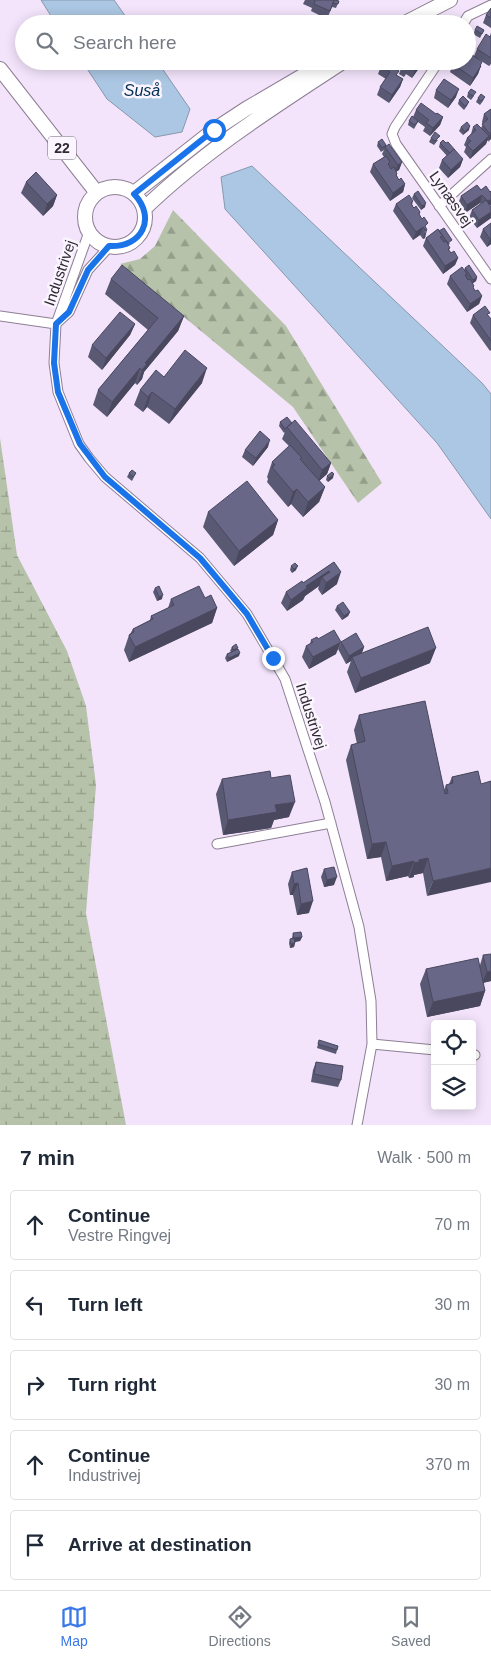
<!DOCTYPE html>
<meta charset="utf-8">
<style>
:root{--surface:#fff;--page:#f6f6f7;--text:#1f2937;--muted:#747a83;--line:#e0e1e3;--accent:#3b79e8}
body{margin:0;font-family:Helvetica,sans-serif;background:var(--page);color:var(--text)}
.controls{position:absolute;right:15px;bottom:15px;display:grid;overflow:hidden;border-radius:5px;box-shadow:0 2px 12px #0003}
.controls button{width:45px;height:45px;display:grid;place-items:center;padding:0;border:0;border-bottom:1px solid var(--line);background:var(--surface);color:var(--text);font:25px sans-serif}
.stop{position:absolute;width:15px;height:15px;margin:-11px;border:4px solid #1a73e8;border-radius:50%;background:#fff}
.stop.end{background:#1a73e8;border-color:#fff;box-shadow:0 1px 5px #0008}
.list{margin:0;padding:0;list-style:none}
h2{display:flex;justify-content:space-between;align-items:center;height:65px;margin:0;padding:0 20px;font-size:21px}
h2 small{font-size:16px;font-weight:400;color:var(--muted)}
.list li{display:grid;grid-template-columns:32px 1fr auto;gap:15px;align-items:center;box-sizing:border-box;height:70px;margin:0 10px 10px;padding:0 10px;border:1px solid var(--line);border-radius:5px}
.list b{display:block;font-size:19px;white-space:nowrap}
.list p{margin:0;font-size:16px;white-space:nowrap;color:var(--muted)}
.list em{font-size:16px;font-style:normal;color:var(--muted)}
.icon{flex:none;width:28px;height:28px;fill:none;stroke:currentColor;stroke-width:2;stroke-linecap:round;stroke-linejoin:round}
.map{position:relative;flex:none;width:491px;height:1125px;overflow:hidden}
.search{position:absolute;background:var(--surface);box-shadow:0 2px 12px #0003;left:15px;right:15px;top:15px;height:55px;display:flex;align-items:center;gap:12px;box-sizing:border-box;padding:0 18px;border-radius:28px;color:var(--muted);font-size:19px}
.sheet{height:465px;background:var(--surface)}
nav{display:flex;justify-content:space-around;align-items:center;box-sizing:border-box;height:70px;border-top:1px solid var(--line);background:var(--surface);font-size:14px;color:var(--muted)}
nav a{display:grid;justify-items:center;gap:2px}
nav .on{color:var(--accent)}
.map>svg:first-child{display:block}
</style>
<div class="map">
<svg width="491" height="1125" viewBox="0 0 491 1125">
<defs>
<pattern id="forest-firs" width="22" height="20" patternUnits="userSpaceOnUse" patternTransform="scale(1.25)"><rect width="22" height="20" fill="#b6c2a9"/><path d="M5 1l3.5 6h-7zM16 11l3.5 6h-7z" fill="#949e8a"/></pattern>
<pattern id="wetland-marsh" width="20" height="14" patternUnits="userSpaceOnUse" patternTransform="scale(1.25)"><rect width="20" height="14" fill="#b6c2a9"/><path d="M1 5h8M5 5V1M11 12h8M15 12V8" fill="none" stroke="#949e8a"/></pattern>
</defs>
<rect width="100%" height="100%" fill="#f3e4fb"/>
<!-- forest -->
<path fill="url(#forest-firs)" d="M173,210L286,326L382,483L358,503L293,407L120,264L140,259L155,246Z"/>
<!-- wetland -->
<path fill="url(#wetland-marsh)" d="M0,438L17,555L67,651L86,706L96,785L86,913L126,1125H0Z"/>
<!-- water -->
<path fill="#acc7e3" stroke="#8798ae" d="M41,0H114L131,24H56Z
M82,61H157L190,109L182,132L155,137L107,99Z
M252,166L482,383L491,394V519L437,443L225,209L221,177Z"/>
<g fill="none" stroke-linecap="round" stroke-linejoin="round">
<!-- street casing -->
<g stroke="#8d7f94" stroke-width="11">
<path id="street" d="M463,24L468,16L491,5
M439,61L395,127L392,134L396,144L491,279
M439,206L491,159
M89,232L56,324L54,363L58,392L79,444L89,458L105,477L200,558L247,614L285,679L325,802L359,927L371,1001L372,1044L357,1125
M0,316L56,324
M58,322L69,312L88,270L109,247
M217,844L331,823
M372,1044L435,1050
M472,1054L475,1055"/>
</g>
<!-- primary casing -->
<g stroke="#8d7f94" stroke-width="16">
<path id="primary" d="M403,24L450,0
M0,69L97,193
M85 217a30 30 0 1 1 60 0a30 30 0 1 1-60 0Z
M134,193L214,130L246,109L328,61
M144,209C204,151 275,106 344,61"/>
</g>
<!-- street -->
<use href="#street" stroke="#fff" stroke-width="9"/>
<!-- primary -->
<use href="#primary" stroke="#fff" stroke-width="14"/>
</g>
<!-- wall -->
<path fill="#595974" d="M305,0H336L339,1L336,8L332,7L327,19L311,11L312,8L303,4Z
M491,8V28L483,23L486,15Z
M475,30H484L480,38L473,34Z
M491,32V64L489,66L478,59L481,66L478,74L470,86L450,72L453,64L468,57L474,56L477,49L490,37Z
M405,61H424L412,78L406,74L404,77L399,74L402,66Z
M381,66L403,79L400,87L389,103L377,95L380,87L386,79L378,74Z
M436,90L456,97L448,108L434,98Z
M468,93L474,96L471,100L467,97Z
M485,97L483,101L480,105L476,102L478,98Z
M459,100L469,102L467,106L464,110L458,104Z
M491,109V139L487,141L486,144L470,159L464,152L466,147L464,145L467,138L471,134L473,127L481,128L483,124L482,122L484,114Z
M416,110L436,114L443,117L440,125L430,136L423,131L425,127L418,122L414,129L408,125L409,121L413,117Z
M461,127L469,130L463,135L459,131Z
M431,138L438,140L434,145L429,142Z
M378,142L386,145L402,162L399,170L396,172L397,176L399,180L405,184L403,192L390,201L370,172L373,164L384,157L382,154L384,150L381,152L377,146Z
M440,143L463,159L460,167L448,178L439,168L442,160L447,156L439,147Z
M26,182L57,195L53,206L43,216L21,193Z
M486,186L490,206L491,218L477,228L469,218L472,210L481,204L480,203L465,213L458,204L461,196L481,190Z
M414,194L425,207L421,210L412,198Z
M413,201L412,205L413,207L420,212L419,215L426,228L425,238L423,239L420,235L413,240L393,211L396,204Z
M491,223V244L487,247L480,237L483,229Z
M438,229L450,244L448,245L450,248L449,250L451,253L458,258L455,265L443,274L423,246L426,238Z
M465,268L477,277L476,281L473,283V288L475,291L482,296L479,304L467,312L447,284L450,276L464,270Z
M111,279L184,316L178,331L144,372L142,379L137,385L135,383L107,417L93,405L98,390L148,330L105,294Z
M473,315L488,316L491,319V350L490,351L470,323Z
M135,324L130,335L102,370L88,357L92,345Z
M164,377L202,383L169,424L147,407L143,412L134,405L140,390Z
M280,422L292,423L331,463L327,474L319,481L325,487L319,502L303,517L291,504L288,507L267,482L268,479L267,477L272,462L289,446L282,439L285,432L284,433L279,426Z
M268,447L253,466L242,457L245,450Z
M129,473H136L132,481L127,477Z
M327,476L333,478L328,482L326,480Z
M208,512L278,520L273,535L234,566L203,527Z
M334,562L337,584L322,595L318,589L319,586L305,596L303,600L287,611L281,603L286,592L303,583Z
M291,566L296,570L292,573L290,570Z
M155,588L162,599L157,601L153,592Z
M205,598L217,608L212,623L129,662L124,650L129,635L130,634L133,629L150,620L151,616L168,608L171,599Z
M337,606L350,612L348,616L342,620L335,610Z
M318,639L336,654L309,669L302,657L306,646L310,644L311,640Z
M341,642L364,647L362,653L430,663L355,693L347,672L351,661L346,664L338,649Z
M232,647L238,649L239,656L227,662L225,658L227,654L231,652L230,651Z
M359,715L444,790L446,785L449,784L452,777L478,771L427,896L423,873L414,875V877L409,878L408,876L386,881L381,857L367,859L346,760L351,745L357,744L354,730Z
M271,778L289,817L274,820L271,828L223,835L216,794L222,779Z
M307,868L309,913L297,915L293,895H290L288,884L292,872Z
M324,869L334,885L324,887L321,877Z
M293,933L302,937L300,941L295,942L294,947L290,948L289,943L290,939L292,938Z
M483,955L491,981L483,983L485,991L480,1006L427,1017L420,984L426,969L480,965Z
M318,1044L338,1046L336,1054L317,1048Z
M316,1062L341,1080L338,1087L311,1082L313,1070Z"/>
<!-- shaded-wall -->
<path fill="#49485e" d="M422,61H424L412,78L415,71Z
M482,62L478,74L470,86L473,78Z
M403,79L400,87L389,103L392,95Z
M459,89L456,97L448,108L451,100Z
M443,117L440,125L430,136L433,128Z
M470,126L469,130L463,135L465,132Z
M491,133V139L488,142L490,134Z
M489,136L486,144L470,159L473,151Z
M463,159L460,167L448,178L451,170Z
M402,162L399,170L395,172L398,165Z
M405,184L403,192L390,201L393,193Z
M57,195L53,206L43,216L47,204Z
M482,195L480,203L465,213L467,205Z
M491,199V205L485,209L488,201Z
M426,203L425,207L421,210L422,206Z
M491,212V218L477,228L479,220Z
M423,227L420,235L413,240L416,232Z
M427,230L425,238L423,239L426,231Z
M490,239H491V244L487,247Z
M458,258L455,265L443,274L445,266Z
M477,277L476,281L472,284L473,280Z
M482,296L479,304L467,312L470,304Z
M184,316L178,331L144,372L142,379L137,385L145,363Z
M135,324L130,335L102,370L106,358Z
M140,368L135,383L107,417L112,402Z
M207,368L202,383L169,424L175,409Z
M152,392L147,407L143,412L148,397Z
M270,440L268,447L253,466L256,458Z
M331,463L327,474L318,482L322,470Z
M334,474L333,478L328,482L329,478Z
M325,487L319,502L303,517L308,502Z
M297,489L291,504L288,507L293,492Z
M278,520L273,535L234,566L239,551Z
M298,566L296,570L292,573L294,569Z
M329,571L325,581L322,577L319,586L305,596L303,600L287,611L291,600L306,586Z
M341,572L337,584L322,595L326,583Z
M163,595L162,599L157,601L159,597Z
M217,608L212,623L129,662L135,647Z
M350,612L348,616L342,620L344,616Z
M341,642L336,654L309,669L313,657Z
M364,647L361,655L352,657L351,661L346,664L349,656Z
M436,648L430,663L355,693L361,678Z
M240,653L239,656L227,662L229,658Z
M295,802L289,817L274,820L271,828L223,835L228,820L275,805Z
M386,842L381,857L367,859L372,844Z
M428,858L423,873L414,875V877L409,878L414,863L419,860Z
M414,861L408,876L386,881L392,866Z
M491,868V882L427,896L433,881Z
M337,877L334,885L324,887L327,880Z
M298,883L293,895H290L294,884Z
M313,901L309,913L297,915L301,904Z
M302,937L300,941L293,942L294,938Z
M295,943L294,947L290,948L291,944Z
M491,971V981L482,983L487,972Z
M485,991L480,1006L427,1017L433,1002Z"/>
<!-- building -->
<path fill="#686787" stroke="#49485e" d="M315,0H334L330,11L314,4Z
M334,0L339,1L338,4L333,3Z
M491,8V18L486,15Z
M477,26L484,30L482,34L475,30Z
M486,34L490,37L491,35V58L477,49Z
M471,54L482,62L480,65L481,66L473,78L453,64L454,61H467V57H468Z
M384,61L399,71L396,75L403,79L392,95L380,87L390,72L381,66Z
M405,61H422L415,71L409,66L407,69L402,66Z
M444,79L459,89L451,100L436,90Z
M471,89L476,92L473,96L468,93Z
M481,94L485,97L481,101L478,98Z
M463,96L469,102L465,106L459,100Z
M421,103L436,114L437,113L443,117L433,128L426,123L429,120L416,110Z
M491,109V133L490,134L482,124L488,119L484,114Z
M412,116L418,121L415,125L409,121Z
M467,122L470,126L465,132L461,127Z
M477,124L489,136L473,151L467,145L471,141L467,138L476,130L473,127Z
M435,132L440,136L435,141L431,138Z
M382,139L386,145L382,148L378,142Z
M443,140L446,143L448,142L455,150L454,149L450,153L440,143Z
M389,144L402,162L398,165L385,147Z
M454,149L463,159L451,170L442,160Z
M386,156L390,162L388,164L391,169L394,167L397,174L396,175L399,180L401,178L405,184L393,193L373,164Z
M36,172L57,195L47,204L26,182Z
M477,185L481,190L486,186L490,192L491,191V199L488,201L482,195L467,205L461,196Z
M418,191L426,203L422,206L414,194Z
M409,195L413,201L411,203L413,207L414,208L416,206L420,212L419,214L422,219L424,217L428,223L425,226L427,230L426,231L423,227L416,232L396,204Z
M486,200L491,207V212L479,220L472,210Z
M491,223V239H490L483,229Z
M444,228L452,240L448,243L439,231Z
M438,229L443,236L440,237L444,242L446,241L450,248L448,249L451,253L454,251L458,258L445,266L426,238Z
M122,265L184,316L145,363L147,364L142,370L140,368L112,402L98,390L158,318L111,279Z
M469,265L477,277L473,280L465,268Z
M462,267L467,274L465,275L468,280L470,279L474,286L473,287L475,291L478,290L482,296L470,304L450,276Z
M485,306L490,313L487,314L491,319V341L473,315Z
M120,312L135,324L106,358L92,345Z
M185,350L207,368L175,409L152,392L148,397L140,390L156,370L164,377Z
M287,417L292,423L285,429L280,422Z
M295,420L331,463L322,470L287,427Z
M260,431L270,440L256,458L245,450Z
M290,445L302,458L300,459L325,487L308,502L297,489L293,492L272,467L275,465L272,462Z
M132,470L136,473L133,477L129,473Z
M332,472L334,474L329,478L327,476Z
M247,481L278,520L239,551L208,512Z
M334,562L341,572L326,583L322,577L330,572L329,571L306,586L307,588L291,600L286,592L302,581L303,583Z
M295,563L298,566L294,569L291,566Z
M159,586L163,595L159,597L155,588Z
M199,586L205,598L211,595L217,608L135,647L129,635L134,632L133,629L153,619L151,616L174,605L171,599Z
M343,602L350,612L344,616L337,606Z
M428,627L436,648L361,678L352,657Z
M334,630L341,642L313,657L306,646L313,642L311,640L317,637L318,639Z
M356,633L364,647L349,656L341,642Z
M236,644L238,648L233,650L232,647Z
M238,649L240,653L229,658L227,654Z
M425,701L445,794L448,793L446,785L453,783L452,777L478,771L481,784L491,781V868L433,881L428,858L419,860V862L414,863V861L392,866L386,842L372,844L351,745L365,741L359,715Z
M270,771L271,778L290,775L295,802L275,805L277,812L228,820L222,779Z
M334,867L337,877L327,880L324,869Z
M307,868L313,901L301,904L298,883L294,884L292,872Z
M301,932L302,937L294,938L295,943L291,944L290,939L294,938L293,933Z
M491,954V971L487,972L483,955Z
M478,958L485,991L433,1002L426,969Z
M319,1040L338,1046L337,1050L318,1044Z
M316,1062L343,1066L341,1080L314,1074Z"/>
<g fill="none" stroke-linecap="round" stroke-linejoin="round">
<!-- route -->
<path stroke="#1a73e8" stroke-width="6" d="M214,130L134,194C157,218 142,248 109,246L88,270L69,312L56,324L54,363L58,392L80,444L105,477L200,558L247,614L273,658"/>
</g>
<g text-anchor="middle" stroke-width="5" stroke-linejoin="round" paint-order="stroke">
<!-- shield labels -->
<rect fill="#fbf5ff" stroke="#6d6770" stroke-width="1" x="48" y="136.5" width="28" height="23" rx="4"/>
<g font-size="14" font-weight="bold" fill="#302a33">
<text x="62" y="153">22</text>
</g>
<!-- street labels -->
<g font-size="15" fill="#302a33" stroke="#fbf5ff">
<text transform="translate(451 199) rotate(55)" y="5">Lynæsvej</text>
<text transform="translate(60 273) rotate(-71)" y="5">Industrivej</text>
<text transform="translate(311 716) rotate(72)" y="5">Industrivej</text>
</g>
<!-- water labels -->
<g font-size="16" font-style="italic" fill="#022e51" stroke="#fbf5ff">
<text x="142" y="96">Suså</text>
</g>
</g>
</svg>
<div class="controls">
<button><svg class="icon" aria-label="locate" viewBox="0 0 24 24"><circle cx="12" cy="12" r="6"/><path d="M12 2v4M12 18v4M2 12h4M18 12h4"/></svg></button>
<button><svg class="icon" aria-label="layers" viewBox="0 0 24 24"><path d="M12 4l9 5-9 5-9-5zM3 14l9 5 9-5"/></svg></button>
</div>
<div class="stop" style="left:214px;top:130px"></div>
<div class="stop end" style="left:273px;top:658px"></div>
<div class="search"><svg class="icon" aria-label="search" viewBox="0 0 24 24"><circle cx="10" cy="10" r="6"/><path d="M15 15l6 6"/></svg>Search here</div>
</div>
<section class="sheet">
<h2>7 min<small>Walk · 500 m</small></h2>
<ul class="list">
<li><svg class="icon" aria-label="ahead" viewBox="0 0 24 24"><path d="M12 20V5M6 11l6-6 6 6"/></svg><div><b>Continue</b><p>Vestre Ringvej</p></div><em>70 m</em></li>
<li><svg class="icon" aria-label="left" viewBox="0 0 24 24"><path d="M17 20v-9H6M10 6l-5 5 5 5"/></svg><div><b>Turn left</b></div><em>30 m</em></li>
<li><svg class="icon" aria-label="right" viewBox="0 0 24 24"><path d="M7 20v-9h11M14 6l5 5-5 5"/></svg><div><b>Turn right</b></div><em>30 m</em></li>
<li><svg class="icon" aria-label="ahead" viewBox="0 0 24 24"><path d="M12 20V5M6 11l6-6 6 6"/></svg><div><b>Continue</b><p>Industrivej</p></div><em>370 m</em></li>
<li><svg class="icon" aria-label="arrive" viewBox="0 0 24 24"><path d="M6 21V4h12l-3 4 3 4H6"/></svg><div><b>Arrive at destination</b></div></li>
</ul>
</section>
<nav>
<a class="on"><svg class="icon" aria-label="map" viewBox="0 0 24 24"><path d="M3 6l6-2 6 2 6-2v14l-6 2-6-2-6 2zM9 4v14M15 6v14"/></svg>Map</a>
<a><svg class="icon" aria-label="directions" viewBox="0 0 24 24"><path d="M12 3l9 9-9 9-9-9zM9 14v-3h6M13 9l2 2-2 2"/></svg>Directions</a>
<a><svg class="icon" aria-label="saved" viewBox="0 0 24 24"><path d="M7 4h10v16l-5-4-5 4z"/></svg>Saved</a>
</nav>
